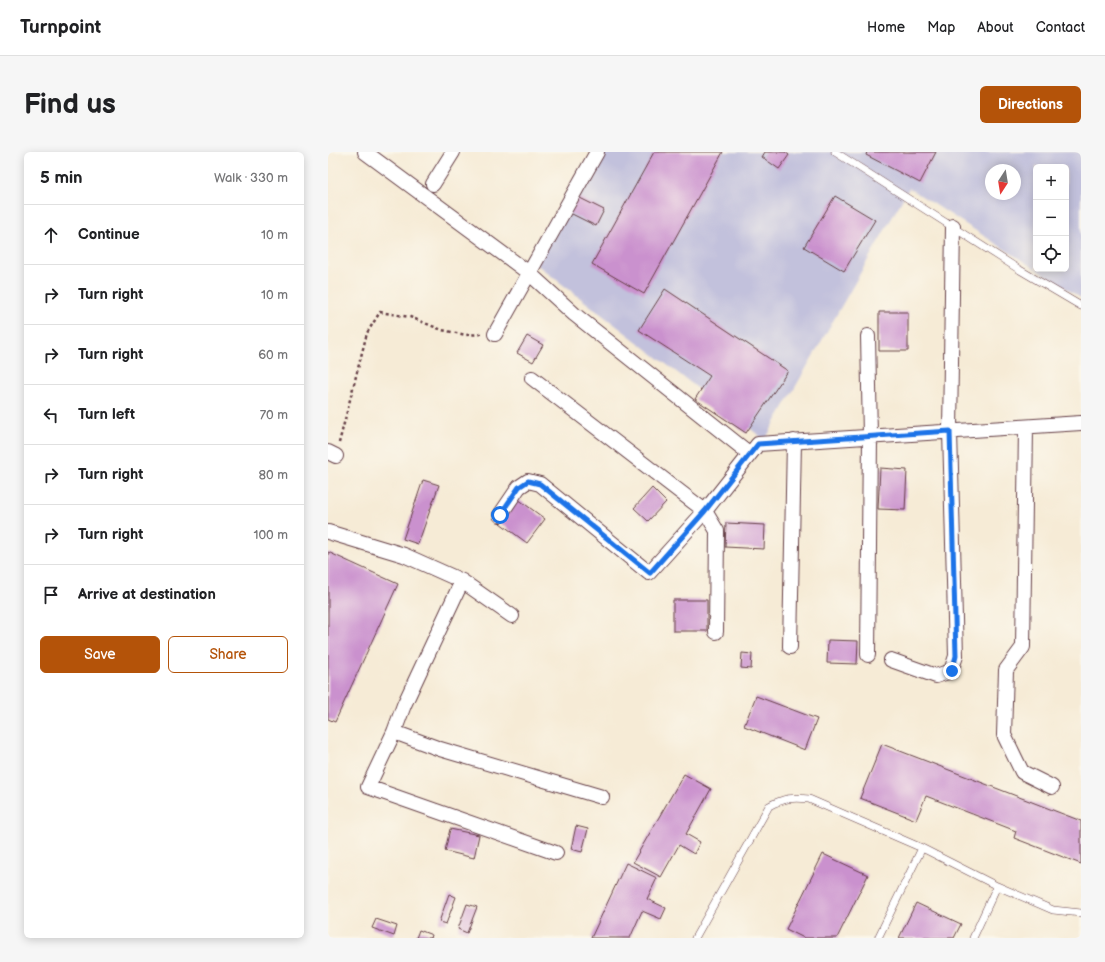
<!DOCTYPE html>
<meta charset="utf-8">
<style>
:root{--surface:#fff;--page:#f6f6f6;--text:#202124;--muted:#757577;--line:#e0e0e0;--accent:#b45309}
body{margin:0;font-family:"Balsamiq Sans",sans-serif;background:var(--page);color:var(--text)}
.controls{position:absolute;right:12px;top:12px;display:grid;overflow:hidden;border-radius:6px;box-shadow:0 2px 10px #0003}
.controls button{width:36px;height:36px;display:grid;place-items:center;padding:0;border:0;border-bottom:1px solid var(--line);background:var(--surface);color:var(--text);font:20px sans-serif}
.compass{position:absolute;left:657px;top:12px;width:36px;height:36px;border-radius:50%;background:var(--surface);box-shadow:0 2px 10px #0003;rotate:192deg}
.stop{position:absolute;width:12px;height:12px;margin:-9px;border:3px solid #1a73e8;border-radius:50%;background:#fff}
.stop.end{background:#1a73e8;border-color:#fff;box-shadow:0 1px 4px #0008}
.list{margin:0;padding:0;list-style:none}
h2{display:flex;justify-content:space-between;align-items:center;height:52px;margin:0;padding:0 16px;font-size:17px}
h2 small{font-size:13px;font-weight:400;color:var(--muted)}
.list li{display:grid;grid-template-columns:26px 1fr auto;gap:12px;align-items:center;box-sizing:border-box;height:60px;padding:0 16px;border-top:1px solid var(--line)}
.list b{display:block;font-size:15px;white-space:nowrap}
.list em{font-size:13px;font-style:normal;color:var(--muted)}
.actions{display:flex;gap:8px;padding:12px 16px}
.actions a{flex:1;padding:9px 0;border:1px solid var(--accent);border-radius:6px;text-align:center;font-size:14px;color:var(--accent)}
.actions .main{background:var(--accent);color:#fff}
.icon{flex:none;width:22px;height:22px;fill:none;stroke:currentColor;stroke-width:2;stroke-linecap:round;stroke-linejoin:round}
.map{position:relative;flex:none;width:753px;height:786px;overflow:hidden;border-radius:6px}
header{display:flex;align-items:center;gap:24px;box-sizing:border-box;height:56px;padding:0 20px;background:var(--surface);border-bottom:1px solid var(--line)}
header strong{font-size:19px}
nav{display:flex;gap:22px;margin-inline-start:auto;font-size:14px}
.intro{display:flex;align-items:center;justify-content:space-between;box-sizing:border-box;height:96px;padding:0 24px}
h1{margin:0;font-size:28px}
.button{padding:10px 18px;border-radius:6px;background:var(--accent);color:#fff;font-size:14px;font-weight:700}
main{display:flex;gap:24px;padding:0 24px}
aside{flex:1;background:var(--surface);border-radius:6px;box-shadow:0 2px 10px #0003}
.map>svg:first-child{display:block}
</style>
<header>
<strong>Turnpoint</strong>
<nav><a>Home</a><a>Map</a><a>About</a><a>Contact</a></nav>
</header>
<div class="intro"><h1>Find us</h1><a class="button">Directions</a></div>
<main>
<aside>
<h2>5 min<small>Walk · 330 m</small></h2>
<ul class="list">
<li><svg class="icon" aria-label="ahead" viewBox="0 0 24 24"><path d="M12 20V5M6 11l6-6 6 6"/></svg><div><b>Continue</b></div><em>10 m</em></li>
<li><svg class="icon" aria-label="right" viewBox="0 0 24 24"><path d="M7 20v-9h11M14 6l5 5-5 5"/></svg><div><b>Turn right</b></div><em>10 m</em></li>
<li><svg class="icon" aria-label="right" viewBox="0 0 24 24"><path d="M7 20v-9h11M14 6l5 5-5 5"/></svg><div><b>Turn right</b></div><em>60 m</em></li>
<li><svg class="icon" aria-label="left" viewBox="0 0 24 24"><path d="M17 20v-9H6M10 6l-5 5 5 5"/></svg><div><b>Turn left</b></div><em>70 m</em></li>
<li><svg class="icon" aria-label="right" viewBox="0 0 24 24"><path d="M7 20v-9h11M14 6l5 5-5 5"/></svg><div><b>Turn right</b></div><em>80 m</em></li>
<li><svg class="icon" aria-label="right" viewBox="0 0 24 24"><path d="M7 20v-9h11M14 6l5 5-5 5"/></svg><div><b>Turn right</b></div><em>100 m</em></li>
<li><svg class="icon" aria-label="arrive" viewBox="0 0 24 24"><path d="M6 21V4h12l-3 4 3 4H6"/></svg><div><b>Arrive at destination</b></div></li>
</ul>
<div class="actions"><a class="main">Save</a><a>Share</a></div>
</aside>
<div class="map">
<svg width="753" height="786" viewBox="0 0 753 786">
<rect width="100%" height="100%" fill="#fbf7ec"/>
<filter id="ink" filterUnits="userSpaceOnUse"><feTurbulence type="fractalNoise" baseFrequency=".025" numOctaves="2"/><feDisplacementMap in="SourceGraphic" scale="8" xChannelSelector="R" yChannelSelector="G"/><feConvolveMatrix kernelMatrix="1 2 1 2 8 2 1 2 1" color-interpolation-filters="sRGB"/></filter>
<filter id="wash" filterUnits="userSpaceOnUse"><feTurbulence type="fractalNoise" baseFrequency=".012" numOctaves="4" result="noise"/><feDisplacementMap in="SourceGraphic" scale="16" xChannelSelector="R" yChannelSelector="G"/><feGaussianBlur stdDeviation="0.9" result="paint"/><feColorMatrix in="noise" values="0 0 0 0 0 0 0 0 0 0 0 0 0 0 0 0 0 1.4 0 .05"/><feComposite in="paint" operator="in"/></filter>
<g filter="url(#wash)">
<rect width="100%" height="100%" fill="#f6ebd6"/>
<!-- industrial -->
<path fill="#c2c1dc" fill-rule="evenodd" d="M272,0H753V146L581,36L437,288L204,109ZM708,15H738V117H708ZM663,18H687V42H663Z"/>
<g id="blocks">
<!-- building -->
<path fill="#ca91ce" d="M326,0H395L316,142L264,112Z
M437,0H457L461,3L451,17L434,5Z
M539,0H608L592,31L538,3Z
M248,44L276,58L268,74L240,60Z
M507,44L547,68L516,119L476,95Z
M337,137L460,219L418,281L367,247L382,224L311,178Z
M551,160H580V199H551Z
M199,184L215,193L205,210L189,201Z
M552,316L579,318L577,358L550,357Z
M95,328L111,333L90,392L75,387Z
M324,336L338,350L320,369L306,356Z
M190,347L217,367L199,391L172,371Z
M398,371L437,373L436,397L397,395Z
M0,400L70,432L7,570L0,567Z
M345,448H379V479H345Z
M500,488L530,489L529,512L499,511Z
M414,501L424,502L423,517L413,516Z
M428,544L489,567L477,598L416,574Z
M554,592L753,669V712L686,686L688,679L598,644L588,668L532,646Z
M356,622L383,637L358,682L372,690L366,702L351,693L333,725L305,710Z
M248,674L260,677L254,700L243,697Z
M122,677L151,683L146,706L117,699Z
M495,702L540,723L509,786H476L458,777Z
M298,711L329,726L319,747L338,756L333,767L314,759L302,786H263Z
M121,742L128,745L118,772L111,770Z
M588,751L633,772L626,786H571Z
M139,752L149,755L139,781L130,777Z
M48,767L69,774L66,784L44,776Z
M91,778L104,783L103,786H88Z"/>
</g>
</g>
<g filter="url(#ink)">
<use href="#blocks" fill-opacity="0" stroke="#643e45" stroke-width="1"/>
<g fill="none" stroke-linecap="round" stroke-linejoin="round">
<!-- lane casing -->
<g stroke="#643e45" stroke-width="8">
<path id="lane" d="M507,0L692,118L753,154
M367,786L441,654C456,646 465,645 481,647L594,696L669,734L725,758L753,761
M550,786L594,696
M645,786L669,734"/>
</g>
<!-- street casing -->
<g stroke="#643e45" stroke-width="16">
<path id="street" d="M37,0L201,121L246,162L422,302
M105,32L125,0
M167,182L269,0
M540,184L542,284L540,503
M204,226L377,359L389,379L388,480
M698,275L695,495L678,518L676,583L694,620L724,635
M0,300L8,304
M172,363L191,335L200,329L212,332L321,421L377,359L430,292L753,271
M0,380L76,403L134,429L184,464
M134,429L76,553L66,580L40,635L228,701
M462,495L466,289
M563,508L608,524L623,519L628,504L622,279L625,74
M66,580L112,597L274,645"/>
</g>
<!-- path -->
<path stroke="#643e45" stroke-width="2.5" stroke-dasharray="3 3" stroke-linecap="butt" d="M11,291L39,181L52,160L82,165L114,178L138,183L153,182"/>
<!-- lane -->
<use href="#lane" stroke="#fff" stroke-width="7"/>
<!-- street -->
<use href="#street" stroke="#fff" stroke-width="14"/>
</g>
</g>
<g fill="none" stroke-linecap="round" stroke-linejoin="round" filter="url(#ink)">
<!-- route -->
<path stroke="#1a73e8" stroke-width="5" d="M172,363L191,335L200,329L212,332L322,421L377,359L430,292L622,279L628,504L624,519"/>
</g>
</svg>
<div class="controls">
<button>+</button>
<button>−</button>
<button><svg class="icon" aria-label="locate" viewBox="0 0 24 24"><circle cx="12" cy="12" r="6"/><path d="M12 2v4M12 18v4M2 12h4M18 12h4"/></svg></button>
</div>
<svg class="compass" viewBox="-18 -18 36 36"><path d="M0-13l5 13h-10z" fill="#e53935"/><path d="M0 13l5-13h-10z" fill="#757577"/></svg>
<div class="stop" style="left:172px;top:363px"></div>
<div class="stop end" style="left:624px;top:519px"></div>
</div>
</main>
